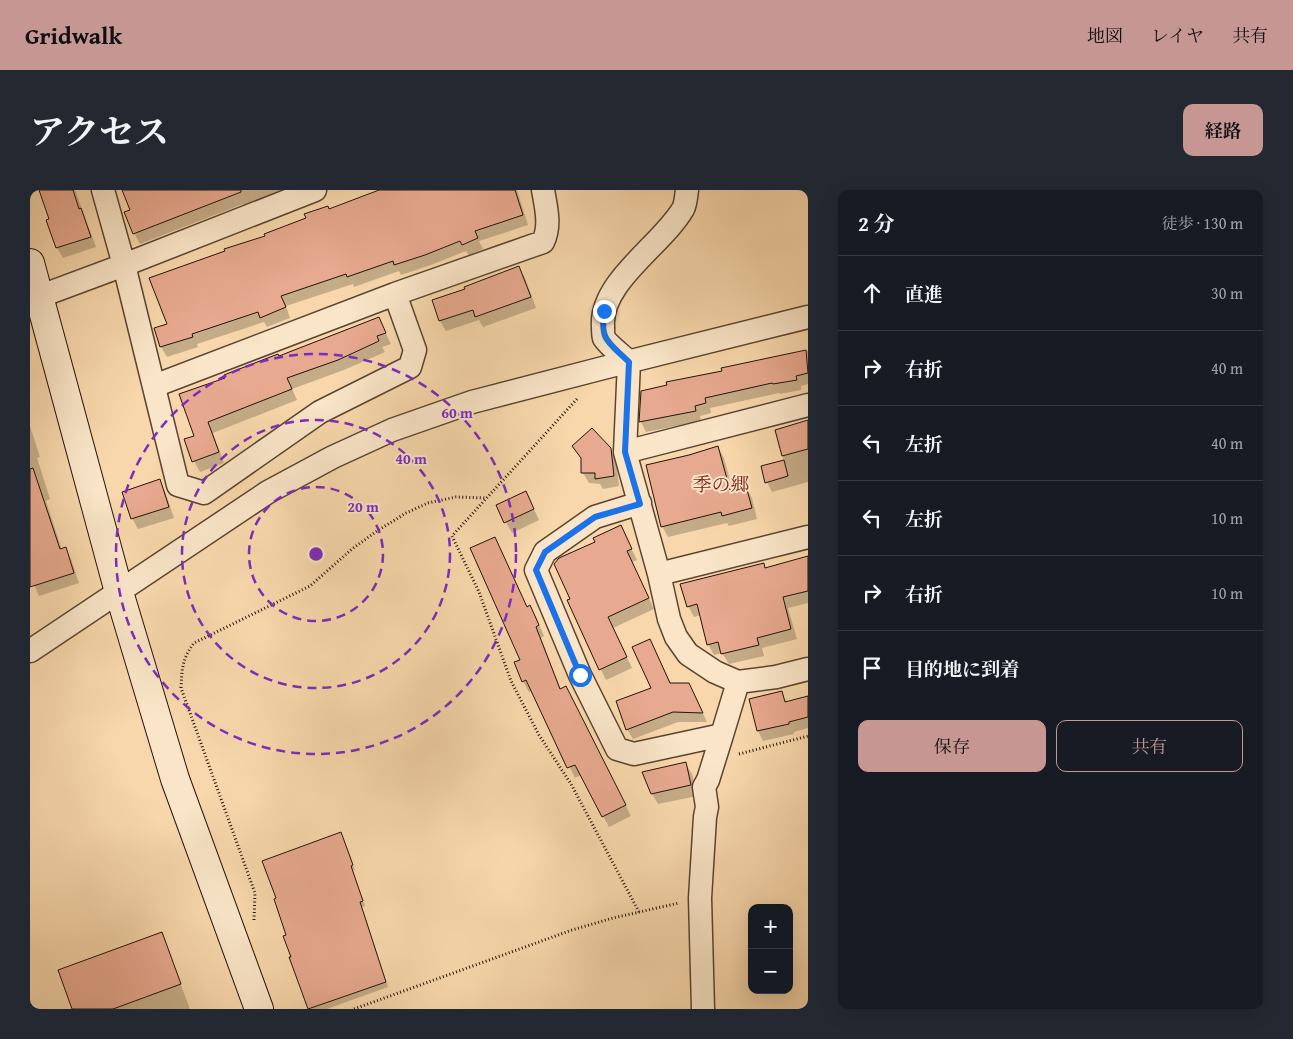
<!DOCTYPE html>
<html lang="ja">
<meta charset="utf-8">
<style>
:root{--surface:#171b24;--page:#242831;--text:#f1f3f6;--muted:#9ea1a6;--line:#363941;--accent:#c59692}
body{margin:0;font-family:"Gentium Book Plus","Noto Serif JP",serif;background:var(--page);color:var(--text)}
.controls{position:absolute;right:15px;bottom:15px;display:grid;overflow:hidden;border-radius:10px;box-shadow:0 5px 20px #0002}
.controls button{width:45px;height:45px;display:grid;place-items:center;padding:0;border:0;border-bottom:1px solid var(--line);background:var(--surface);color:var(--text);font:25px sans-serif}
.stop{position:absolute;width:15px;height:15px;margin:-11px;border:4px solid #1a73e8;border-radius:50%;background:#fff}
.stop.end{background:#1a73e8;border-color:#fff;box-shadow:0 1px 5px #0008}
.list{margin:0;padding:0;list-style:none}
h2{display:flex;justify-content:space-between;align-items:center;height:65px;margin:0;padding:0 20px;font-size:21px}
h2 small{font-size:16px;font-weight:400;color:var(--muted)}
.list li{display:grid;grid-template-columns:32px 1fr auto;gap:15px;align-items:center;box-sizing:border-box;height:75px;padding:0 20px;border-top:1px solid var(--line)}
.list b{display:block;font-size:19px;white-space:nowrap}
.list em{font-size:16px;font-style:normal;color:var(--muted)}
.actions{display:flex;gap:10px;padding:15px 20px}
.actions a{flex:1;padding:11px 0;border:1px solid var(--accent);border-radius:10px;text-align:center;font-size:18px;color:var(--accent)}
.actions .main{background:var(--accent);color:#111}
.icon{flex:none;width:28px;height:28px;fill:none;stroke:currentColor;stroke-width:2;stroke-linecap:round;stroke-linejoin:round}
.map{position:relative;flex:none;width:778px;height:819px;overflow:hidden;border-radius:10px}
header{display:flex;align-items:center;gap:30px;box-sizing:border-box;height:70px;padding:0 25px;background:var(--accent);color:#111}
header strong{font-size:24px}
nav{display:flex;gap:28px;margin-inline-start:auto;font-size:18px}
.intro{display:flex;align-items:center;justify-content:space-between;box-sizing:border-box;height:120px;padding:0 30px}
h1{margin:0;font-size:35px}
.button{padding:12px 22px;border-radius:10px;background:var(--accent);color:#111;font-size:18px;font-weight:700}
main{display:flex;gap:30px;padding:0 30px}
aside{flex:1;background:var(--surface);border-radius:10px;box-shadow:0 5px 20px #0002}
.map>svg:first-child{display:block}
</style>
<header>
<strong>Gridwalk</strong>
<nav><a>地図</a><a>レイヤ</a><a>共有</a></nav>
</header>
<div class="intro"><h1>アクセス</h1><a class="button">経路</a></div>
<main>
<div class="map">
<svg width="778" height="819" viewBox="0 0 778 819">
<rect width="100%" height="100%" fill="#f7d7ab"/>
<filter id="stains"><feTurbulence type="fractalNoise" baseFrequency=".004" numOctaves="4"/><feColorMatrix values="0 0 0 0 .2 0 0 0 0 .09 0 0 0 0 .02 0 0 0 .5 -.17"/></filter>
<radialGradient id="worn" r=".72"><stop offset=".6" stop-color="#630" stop-opacity="0"/><stop offset="1" stop-color="#630" stop-opacity=".3"/></radialGradient>
<!-- shadow -->
<path fill="#0003" d="M11,0H45L66,57L33,68L27,58L18,31L21,30Z
M93,0H257L214,17L213,14L110,54L104,43L101,20Z
M351,0H487L498,35L449,51L453,59L439,65L436,61L401,75L371,85L369,81L324,97L323,94L256,116L260,128L237,137L234,132L167,154L168,157L137,167L131,157L125,139L138,134L237,47Z
M489,77L495,88L506,118L453,137L449,130L416,141L410,131L437,100Z
M349,129L361,154L352,157L355,162L314,180L262,199L267,210L183,243L194,273L170,282L164,271L165,247L197,189Z
M778,161V194L771,196V200L750,204L749,203L680,218L681,223L670,226L671,231L616,242L611,232L612,202L744,167Z
M776,232L778,235V292L742,302L737,292L732,277L754,271L746,241Z
M0,236L10,267L7,268L20,309L16,311L32,360L35,359L41,369L49,393L9,406L0,385Z
M544,256L579,258L586,270L589,296L573,299L570,294L559,293L553,283V270Z
M688,257L694,268L703,301L716,298L722,308L727,329L699,336L697,333L638,347L632,336Z
M129,290L135,301L144,328L108,339L102,328Z
M501,313L509,330L482,343L467,316Z
M590,336L607,370L602,372L624,419L583,438L602,478L576,490L538,411L541,409L567,352Z
M465,349L497,418L500,417L506,427L514,446L511,448L531,500L542,508L601,626L579,637L551,585L545,588L503,500L499,502L493,491L491,471Z
M778,368V413L758,418L767,449L732,458L734,466L699,474L692,463L684,465L678,454L671,425L664,427L658,416L733,375L736,379Z
M620,450L641,494L664,504L677,532H648L603,549L597,539L623,499Z
M751,502L757,513L778,507V538L764,542V544L733,551L728,541L720,510Z
M656,574L662,584L667,606L628,614L622,604L614,583Z
M313,649L325,680L323,681L335,716L332,717L358,797L297,819H279L261,768Z
M131,743L160,819H43Z"/>
<!-- building -->
<path fill="#e7a98f" stroke="#24130a" d="M9,0H43L49,19L51,18L61,47L26,58L16,30L19,29Z
M92,0H211V2L103,44L94,22L100,20Z
M349,0H485L493,25L445,41L448,48L432,55L430,51L395,65L364,75L363,71L317,87L316,84L251,106L256,117L230,128L228,122L162,144L163,147L130,157L124,138L137,134L119,88L195,61L194,59L235,46L234,44L276,28L274,24L298,16L299,19Z
M489,76L501,107L445,127L443,120L409,131L402,110L435,99L434,97Z
M349,127L356,143L347,146L349,151L308,170L257,188L262,199L178,232L189,262L162,272L154,249L164,246L149,204L195,188L194,185L248,164L249,166Z
M776,160L778,183L766,186L767,190L743,194L742,193L675,208L676,213L665,216L666,221L609,232L611,201L637,195L636,192L692,181L691,178Z
M778,230V259L752,266L745,240Z
M562,238L581,258L584,286L565,289V283H551V268L542,256Z
M688,256L700,300L716,296L722,318L692,326L691,322L631,337L616,275L659,265Z
M754,270L758,286L735,293L731,276Z
M3,278L30,359L36,357L44,383L0,397V279Z
M130,289L139,317L101,329L92,302Z
M496,301L504,319L474,333L466,315Z
M591,335L602,359L597,361L619,408L578,427L597,467L569,480L537,410L540,409L524,374L529,368L565,352L563,348Z
M465,347L497,417L500,415L509,435L506,437L530,499L536,496L596,615L572,627L545,575L537,578L496,490L492,492L484,472L490,470L440,358Z
M778,366V401L753,407L761,439L727,448L729,455L691,464L688,452L677,455L667,414L657,417L650,394L734,373L735,378Z
M620,449L640,493H659L673,523L643,522L596,540L586,511L621,498L602,457Z
M752,501L755,512L778,506V527L759,532V534L727,541L719,509Z
M656,572L661,595L621,604L612,582Z
M311,642L323,675L321,676L333,711L330,712L356,792L278,819L259,767H261L253,746L256,745L244,709L246,708L232,671Z
M132,742L151,794L83,819H42L28,780Z"/>
<g fill="none" stroke-linecap="round" stroke-linejoin="round">
<!-- street casing -->
<g stroke="#594432" stroke-width="25">
<path id="street" d="M73,0L94,75L148,295L174,303L290,222L380,177L385,160L365,104
M657,0C656,6 656,13 653,19C632,55 570,92 573,136C573,139 573,145 574,148C578,155 593,166 599,172L595,262L629,384L639,429L646,447L658,464L685,482L708,492L746,487L778,479
M0,110L94,75L285,0
M124,196L365,104L513,52C521,36 516,17 513,0
M595,262L778,215
M610,313L565,327L515,362L506,380L550,485L587,559L604,564L692,545L708,492
M629,384L778,347
M0,461L238,302L303,267L362,240L442,212L577,177L778,127
M673,819L670,708L675,627L677,617L674,597L678,590L692,545"/>
</g>
<!-- secondary casing -->
<g stroke="#24130a" stroke-width="30">
<path id="secondary" d="M0,73L89,402L145,589L229,819"/>
</g>
<!-- path -->
<path stroke="#24130a" stroke-width="3" stroke-dasharray="1 2.5" stroke-linecap="butt" d="M547,209L422,346L449,402L481,491L509,545L541,594L609,722
M709,564L778,546
M224,730L225,703L151,498C152,479 152,469 164,453L280,396L322,359L347,341L376,323L398,313L426,307L456,308
M324,819L542,740L583,728L649,713"/>
<!-- street -->
<use href="#street" stroke="#fae5c8" stroke-width="22"/>
<!-- secondary -->
<use href="#secondary" stroke="#fae5c8" stroke-width="28"/>
</g>
<g fill="none" stroke-linecap="round" stroke-linejoin="round">
<!-- route -->
<path stroke="#1a73e8" stroke-width="6" d="M550,485L506,380L515,362L565,327L610,314L595,262L599,172C579,152 570,152 574,121"/>
</g>
<!-- distance rings -->
<g fill="none" stroke="#7b2cbf" stroke-width="2.5" stroke-dasharray="9 6">
<circle cx="286" cy="364" r="67"/>
<circle cx="286" cy="364" r="134"/>
<circle cx="286" cy="364" r="200"/>
</g>
<g text-anchor="middle" stroke-width="4" stroke-linejoin="round" paint-order="stroke">
<!-- quarter labels -->
<g font-size="19" fill="#7a1f14" stroke="#fae5c8">
<text x="691" y="301">季の郷</text>
</g>
</g>
<circle cx="286" cy="364" r="8" fill="#7b2cbf" stroke="#fae5c8" stroke-width="2.5"/>
<g font-size="15" text-anchor="middle" font-weight="bold" fill="#7b2cbf" stroke="#fae5c8" stroke-width="4" stroke-linejoin="round" paint-order="stroke">
<text x="427" y="228">60 m</text>
<text x="381" y="274">40 m</text>
<text x="333" y="322">20 m</text>
</g>
<rect width="100%" height="100%" filter="url(#stains)"/>
<rect width="100%" height="100%" fill="url(#worn)"/>
</svg>
<div class="controls">
<button>+</button>
<button>−</button>
</div>
<div class="stop" style="left:550px;top:485px"></div>
<div class="stop end" style="left:574px;top:121px"></div>
</div>
<aside>
<h2>2 分<small>徒歩 · 130 m</small></h2>
<ul class="list">
<li><svg class="icon" aria-label="ahead" viewBox="0 0 24 24"><path d="M12 20V5M6 11l6-6 6 6"/></svg><div><b>直進</b></div><em>30 m</em></li>
<li><svg class="icon" aria-label="right" viewBox="0 0 24 24"><path d="M7 20v-9h11M14 6l5 5-5 5"/></svg><div><b>右折</b></div><em>40 m</em></li>
<li><svg class="icon" aria-label="left" viewBox="0 0 24 24"><path d="M17 20v-9H6M10 6l-5 5 5 5"/></svg><div><b>左折</b></div><em>40 m</em></li>
<li><svg class="icon" aria-label="left" viewBox="0 0 24 24"><path d="M17 20v-9H6M10 6l-5 5 5 5"/></svg><div><b>左折</b></div><em>10 m</em></li>
<li><svg class="icon" aria-label="right" viewBox="0 0 24 24"><path d="M7 20v-9h11M14 6l5 5-5 5"/></svg><div><b>右折</b></div><em>10 m</em></li>
<li><svg class="icon" aria-label="arrive" viewBox="0 0 24 24"><path d="M6 21V4h12l-3 4 3 4H6"/></svg><div><b>目的地に到着</b></div></li>
</ul>
<div class="actions"><a class="main">保存</a><a>共有</a></div>
</aside>
</main>
